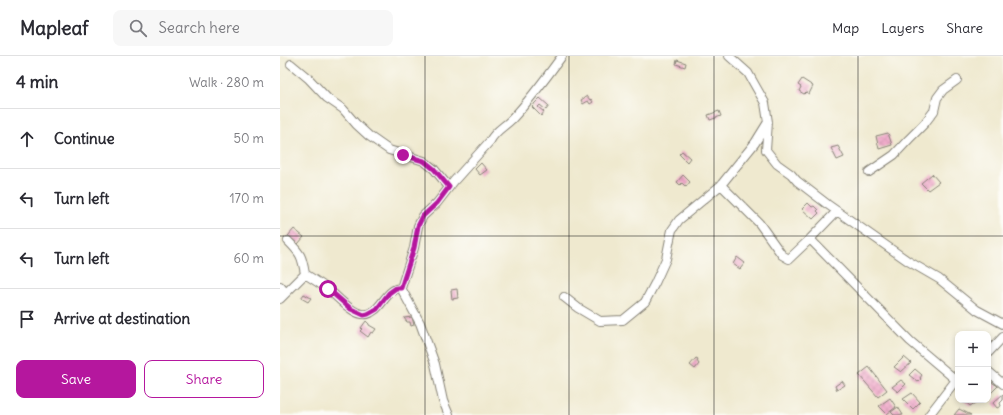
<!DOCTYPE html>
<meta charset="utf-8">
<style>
:root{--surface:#fff;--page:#f7f7f7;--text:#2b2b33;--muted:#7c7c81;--line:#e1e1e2;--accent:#b5179e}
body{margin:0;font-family:Delius,sans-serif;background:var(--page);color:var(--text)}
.controls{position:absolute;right:12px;bottom:12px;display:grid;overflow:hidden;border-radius:8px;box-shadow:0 2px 6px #0003}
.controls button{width:36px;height:36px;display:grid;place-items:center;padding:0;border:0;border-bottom:1px solid var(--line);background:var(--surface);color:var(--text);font:20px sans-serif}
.stop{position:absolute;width:12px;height:12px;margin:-9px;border:3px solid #b5179e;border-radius:50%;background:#fff}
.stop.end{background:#b5179e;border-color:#fff;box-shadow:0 1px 4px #0008}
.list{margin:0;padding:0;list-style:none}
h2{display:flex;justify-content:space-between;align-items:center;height:52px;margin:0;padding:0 16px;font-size:17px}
h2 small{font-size:13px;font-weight:400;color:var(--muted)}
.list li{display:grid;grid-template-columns:26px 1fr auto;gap:12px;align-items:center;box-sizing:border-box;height:60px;padding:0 16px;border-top:1px solid var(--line)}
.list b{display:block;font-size:15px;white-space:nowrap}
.list em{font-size:13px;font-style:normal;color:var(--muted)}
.actions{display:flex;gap:8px;padding:12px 16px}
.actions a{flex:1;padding:9px 0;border:1px solid var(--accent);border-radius:8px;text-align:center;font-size:14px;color:var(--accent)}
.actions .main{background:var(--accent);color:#fff}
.icon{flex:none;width:22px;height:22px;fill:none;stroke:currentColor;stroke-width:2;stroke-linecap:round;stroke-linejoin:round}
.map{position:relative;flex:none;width:723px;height:359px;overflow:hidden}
header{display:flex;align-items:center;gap:24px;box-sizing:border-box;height:56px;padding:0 20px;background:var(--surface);border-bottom:1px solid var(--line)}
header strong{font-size:19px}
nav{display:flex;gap:22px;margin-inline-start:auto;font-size:14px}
.search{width:280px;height:36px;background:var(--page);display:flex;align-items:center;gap:10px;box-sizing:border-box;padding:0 14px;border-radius:8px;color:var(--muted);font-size:15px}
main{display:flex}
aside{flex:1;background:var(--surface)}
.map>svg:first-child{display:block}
</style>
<header>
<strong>Mapleaf</strong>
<div class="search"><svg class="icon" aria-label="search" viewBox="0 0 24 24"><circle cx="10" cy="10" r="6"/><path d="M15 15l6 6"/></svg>Search here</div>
<nav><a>Map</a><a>Layers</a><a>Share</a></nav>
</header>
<main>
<aside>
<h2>4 min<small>Walk · 280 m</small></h2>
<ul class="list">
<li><svg class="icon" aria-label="ahead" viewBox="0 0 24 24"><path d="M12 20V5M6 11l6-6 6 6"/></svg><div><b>Continue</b></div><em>50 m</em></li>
<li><svg class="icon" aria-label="left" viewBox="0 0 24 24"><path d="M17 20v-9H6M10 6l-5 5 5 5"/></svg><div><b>Turn left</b></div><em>170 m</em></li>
<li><svg class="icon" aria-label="left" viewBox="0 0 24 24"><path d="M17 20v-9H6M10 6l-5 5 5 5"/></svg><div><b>Turn left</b></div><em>60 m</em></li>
<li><svg class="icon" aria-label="arrive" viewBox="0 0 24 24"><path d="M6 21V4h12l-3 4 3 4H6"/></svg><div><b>Arrive at destination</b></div></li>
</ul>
<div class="actions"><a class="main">Save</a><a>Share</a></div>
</aside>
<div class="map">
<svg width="723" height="359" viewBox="0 0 723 359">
<defs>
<pattern id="building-cross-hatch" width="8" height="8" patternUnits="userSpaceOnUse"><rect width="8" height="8" fill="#f0abca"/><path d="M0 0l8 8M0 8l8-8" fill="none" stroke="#cd93ad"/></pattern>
</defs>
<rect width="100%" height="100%" fill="#fdfcf7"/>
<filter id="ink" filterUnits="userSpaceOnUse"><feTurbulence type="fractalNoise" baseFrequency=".025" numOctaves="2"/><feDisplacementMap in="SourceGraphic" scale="8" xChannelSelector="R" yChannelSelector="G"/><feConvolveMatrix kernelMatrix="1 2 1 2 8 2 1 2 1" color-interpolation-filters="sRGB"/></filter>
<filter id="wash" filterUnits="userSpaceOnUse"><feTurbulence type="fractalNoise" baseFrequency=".012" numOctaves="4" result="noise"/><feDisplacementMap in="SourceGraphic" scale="16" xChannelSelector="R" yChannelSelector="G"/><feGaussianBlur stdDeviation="0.9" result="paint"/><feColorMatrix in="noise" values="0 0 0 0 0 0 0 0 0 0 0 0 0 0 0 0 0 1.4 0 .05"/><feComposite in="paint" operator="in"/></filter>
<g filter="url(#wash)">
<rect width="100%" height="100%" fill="#efe9cf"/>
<g id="blocks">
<!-- building -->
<path fill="url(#building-cross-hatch)" d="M397,4L406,7L405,11L396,8Z
M522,23L533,30L529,38L526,36L524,38L519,35L521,31L518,29Z
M307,40L310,44L311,43L313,46L310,48L308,45L303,48L301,44Z
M260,42L269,50L266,54L260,49L258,51L264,56L261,60L252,51L254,49V48Z
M439,55L441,60L430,64L428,59Z
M608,77L612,89L599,93L596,80Z
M558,90L564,101L557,104L551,92Z
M402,95L410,102L407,106L399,98Z
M201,107L207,114L200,119L195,113Z
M652,118L659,126L648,134L641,127Z
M403,119L410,126L406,131L402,127L400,129L397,126Z
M528,147L532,151L534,150L538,154L537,155L539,157L533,163L522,153Z
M14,173L24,181L18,188L8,180Z
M457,201L465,207L460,213L453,208Z
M177,233L178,242L172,243L171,234Z
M24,238L31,242L28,246L21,242Z
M132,261L134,269L131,270L130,266H127L124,262Z
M86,265L89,268V269L96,273L93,277L91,276L88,281L80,275L82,273L81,272Z
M624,301L631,307L621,316L614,311Z
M416,302L418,303L417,305L419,308L415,313L410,309Z
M589,311L607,334L598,341L579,319Z
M635,313L642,319L640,322L641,323L638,326L629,319Z
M621,324L626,328L618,336L612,331Z
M708,324L718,330L711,337L708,336Z
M562,325L565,329L557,334L555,330Z
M632,337L640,346L633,353L623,343Z
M723,338V344L720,347L721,350L717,352L713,347Z
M610,342L616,351L607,358L599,350Z
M683,344H700L690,350Z
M618,351L623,359H614L611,356Z
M679,353L691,359H674Z"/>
</g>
</g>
<g filter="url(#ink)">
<use href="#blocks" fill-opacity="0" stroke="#868276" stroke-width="1"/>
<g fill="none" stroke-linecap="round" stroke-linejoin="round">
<!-- minor casing -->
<g stroke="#868276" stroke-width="10">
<path id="minor" d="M449,0L468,17L485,47L488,66L486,94L497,108L511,118L517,125L547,148L628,205L659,223L697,254L723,268
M11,8L29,23L47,42L63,53L76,68L89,80L109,94L144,105L154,113L169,131
M488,66L475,87L441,129L479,167L502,199L509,203L530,183L630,285L676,324
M589,116L614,99L629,83L644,68L654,55L657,42L663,34L677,24
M530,183L557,155
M25,218C33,223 41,228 49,234C58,241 77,264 90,257C93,255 96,254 98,251C105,244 110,232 121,232L140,267L155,308L163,345L169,359
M0,230L6,237L0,235
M121,232L134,192L138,170L143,160L157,147L174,125L210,85C216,74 223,72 232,63C250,44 266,22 282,0
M284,241L298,252L320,265L343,264L365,246L375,227L386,203L390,183L392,174L399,164L441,129
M0,243L25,218C22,200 21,198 8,185
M708,297L723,281
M708,315L723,328
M649,359L676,324L678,322"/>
</g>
<!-- minor -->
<use href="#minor" stroke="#fff" stroke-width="8"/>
</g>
</g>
<g fill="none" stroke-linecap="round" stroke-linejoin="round" filter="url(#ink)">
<!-- route -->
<path stroke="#b5179e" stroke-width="5" d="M48,233L71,253L84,259L88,258L97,253L109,237L116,232H121L134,192L138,170L143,160L157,147L169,131L154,113L144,105L123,99"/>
</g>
<!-- grid -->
<path fill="none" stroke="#1c1c1c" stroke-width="1" stroke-opacity="0.55" d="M145,0V359M289,0V359M434,0V359M578,0V359M0,180H723"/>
</svg>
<div class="controls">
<button>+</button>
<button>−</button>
</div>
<div class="stop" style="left:48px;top:233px"></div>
<div class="stop end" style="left:123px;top:99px"></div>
</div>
</main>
